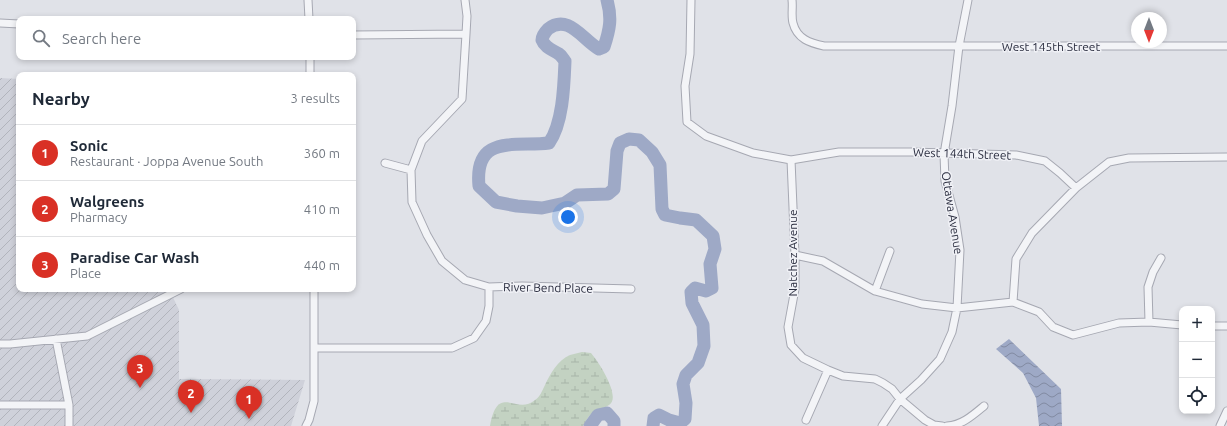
<!DOCTYPE html>
<meta charset="utf-8">
<style>
:root{--surface:#fff;--page:#f6f6f7;--text:#1f2937;--muted:#747a83;--line:#e0e1e3;--accent:#d93025}
body{margin:0;font-family:Ubuntu,sans-serif;background:var(--page);color:var(--text)}
.controls{position:absolute;right:12px;bottom:12px;display:grid;overflow:hidden;border-radius:8px;box-shadow:0 2px 6px #0003}
.controls button{width:36px;height:36px;display:grid;place-items:center;padding:0;border:0;border-bottom:1px solid var(--line);background:var(--surface);color:var(--text);font:20px sans-serif}
.compass{position:absolute;left:1131px;top:12px;width:36px;height:36px;border-radius:50%;background:var(--surface);box-shadow:0 2px 6px #0003;rotate:180deg}
.you{position:absolute;left:568px;top:217px;width:14px;height:14px;margin:-10px;border:3px solid #fff;border-radius:50%;background:#1a73e8;box-shadow:0 0 0 6px #1a73e833}
.badge{display:grid;place-items:center;width:26px;height:26px;border-radius:50%;background:var(--accent);color:#fff;font-size:13px;font-weight:700}
.pin{position:absolute;translate:-50% -33px;filter:drop-shadow(0 1px 2px #0008)}
.pin::after{content:'';position:absolute;top:21px;width:14px;height:12px;background:inherit;clip-path:polygon(0 0,100% 0,50% 100%)}
.list{margin:0;padding:0;list-style:none}
h2{display:flex;justify-content:space-between;align-items:center;height:52px;margin:0;padding:0 16px;font-size:17px}
h2 small{font-size:13px;font-weight:400;color:var(--muted)}
.list li{display:grid;grid-template-columns:26px 1fr auto;gap:12px;align-items:center;box-sizing:border-box;height:56px;padding:0 16px;border-top:1px solid var(--line)}
.list b{display:block;font-size:15px;white-space:nowrap}
.list p{margin:0;font-size:13px;white-space:nowrap;color:var(--muted)}
.list em{font-size:13px;font-style:normal;color:var(--muted)}
.icon{flex:none;width:22px;height:22px;fill:none;stroke:currentColor;stroke-width:2;stroke-linecap:round;stroke-linejoin:round}
.map{position:relative;flex:none;width:1227px;height:426px;overflow:hidden}
.search{position:absolute;background:var(--surface);box-shadow:0 2px 6px #0003;left:16px;top:16px;width:340px;height:44px;display:flex;align-items:center;gap:10px;box-sizing:border-box;padding:0 14px;border-radius:8px;color:var(--muted);font-size:15px}
.panel{position:absolute;background:var(--surface);box-shadow:0 2px 6px #0003;left:16px;top:72px;width:340px;height:220px;border-radius:8px}
.map>svg:first-child{display:block}
</style>
<div class="map">
<svg width="1227" height="426" viewBox="0 0 1227 426">
<defs>
<pattern id="industrial-furrows" width="10" height="10" patternUnits="userSpaceOnUse"><rect width="10" height="10" fill="#cfd1da"/><path d="M-1 1l2-2M0 10L10 0M9 11l2-2" fill="none" stroke="#b2b4bc"/></pattern>
<pattern id="wetland-marsh" width="20" height="14" patternUnits="userSpaceOnUse"><rect width="20" height="14" fill="#c3d2c2"/><path d="M1 5h8M5 5V1M11 12h8M15 12V8" fill="none" stroke="#a8b5a8"/></pattern>
<pattern id="water-waves" width="16" height="10" patternUnits="userSpaceOnUse"><rect width="16" height="10" fill="#9ea9c6"/><path d="M0 5q4-4 8 0t8 0" fill="none" stroke="#818aa2"/></pattern>
</defs>
<rect width="100%" height="100%" fill="#e0e2e8"/>
<!-- industrial -->
<path fill="url(#industrial-furrows)" d="M0,78L19,79V289H169L179,310V379L305,380L291,426H0Z"/>
<!-- wetland -->
<path fill="url(#wetland-marsh)" d="M582,352L591,353C598,361 622,397 609,405C605,408 601,408 597,410C590,413 587,419 583,426H490C498,382 516,416 535,400C540,397 542,391 545,385C550,374 558,360 570,355C574,354 578,353 582,352Z"/>
<!-- water -->
<path fill="url(#water-waves)" d="M1009,339L1061,389L1062,426H1039L1036,398L1023,373L996,349Z"/>
<g fill="none" stroke-linecap="round" stroke-linejoin="round">
<!-- river -->
<path stroke="#9ea9c6" stroke-width="13" d="M607,0C612,18 610,29 604,47L599,49C583,40 568,13 548,29C545,32 542,37 542,40C545,48 553,50 559,54C562,56 563,59 565,61C564,86 563,123 549,143C515,147 474,134 479,186L496,202L517,206L542,208L565,203L577,195L608,194L614,189L617,151L620,143L629,139L639,140L652,152L660,165L662,209L665,215L680,218L696,220L713,236L715,249L710,264L712,288L706,291L695,288L691,292L692,303L703,325L704,346L698,363L686,375L683,384L686,403L685,419L680,423L669,420L659,415L654,418L653,426
M590,426L598,415L607,413L614,421V426"/>
<!-- street casing -->
<g stroke="#a6a8b2" stroke-width="9">
<path id="street" d="M308,0L309,19
M465,0L467,16L466,34L462,99L422,141L411,170L412,202L427,235L442,261L465,280L489,287L522,286L631,289
M691,0L690,54L685,86L687,122L706,136L753,153L791,160L839,152H911L1016,155L1045,161L1060,173L1076,188L1109,162L1129,158L1227,157
M792,0C793,7 791,16 793,23C797,39 810,43 824,46H1227
M0,23L19,24
M353,35L466,34
M310,75V57
M791,160L795,255V289L788,327L791,345L803,358L828,370L843,376L875,379L883,383L892,389L900,399L925,420L934,425L942,426
M385,163L411,170
M795,255L823,261L875,291L922,304L957,308L1013,302L1039,312L1053,327L1073,335L1119,323L1149,322L1182,325
M875,291L890,251
M1013,302L1016,259L1032,233L1076,188
M1149,322L1148,287L1153,272L1161,258
M1212,326H1227
M56,339L69,405V426
M0,344H10L87,336L181,289
M315,348H452L474,338L486,321L489,306V287
M0,405H69
M806,420L828,370
M306,426L309,420L314,401V289
M882,426L900,399L921,380L940,359L952,332L957,308L960,250L955,217L945,181L944,154L952,106L959,46L968,0
M947,426C962,425 972,416 984,406
M1220,426L1227,411"/>
</g>
<!-- street -->
<use href="#street" stroke="#f3f4f7" stroke-width="7"/>
</g>
<g text-anchor="middle" stroke-width="3" stroke-linejoin="round" paint-order="stroke">
<!-- street labels -->
<g font-size="12" fill="#2a2d3f" stroke="#f0f1f6">
<text x="1051" y="51">West 145th Street</text>
<text transform="translate(962 154) rotate(2)" y="4">West 144th Street</text>
<text transform="translate(952 213) rotate(81)" y="4">Ottawa Avenue</text>
<text transform="translate(793 253) rotate(-90)" y="4">Natchez Avenue</text>
<text transform="translate(548 288) rotate(1)" y="4">River Bend Place</text>
</g>
</g>
</svg>
<div class="controls">
<button>+</button>
<button>−</button>
<button><svg class="icon" aria-label="locate" viewBox="0 0 24 24"><circle cx="12" cy="12" r="6"/><path d="M12 2v4M12 18v4M2 12h4M18 12h4"/></svg></button>
</div>
<svg class="compass" viewBox="-18 -18 36 36"><path d="M0-13l5 13h-10z" fill="#e53935"/><path d="M0 13l5-13h-10z" fill="#747a83"/></svg>
<div class="you"></div>
<div class="pin badge" style="left:249px;top:419px">1</div>
<div class="pin badge" style="left:191px;top:413px">2</div>
<div class="pin badge" style="left:140px;top:388px">3</div>
<div class="search"><svg class="icon" aria-label="search" viewBox="0 0 24 24"><circle cx="10" cy="10" r="6"/><path d="M15 15l6 6"/></svg>Search here</div>
<section class="panel">
<h2>Nearby<small>3 results</small></h2>
<ul class="list">
<li><span class="badge">1</span><div><b>Sonic</b><p>Restaurant · Joppa Avenue South</p></div><em>360 m</em></li>
<li><span class="badge">2</span><div><b>Walgreens</b><p>Pharmacy</p></div><em>410 m</em></li>
<li><span class="badge">3</span><div><b>Paradise Car Wash</b><p>Place</p></div><em>440 m</em></li>
</ul>
</section>
</div>
